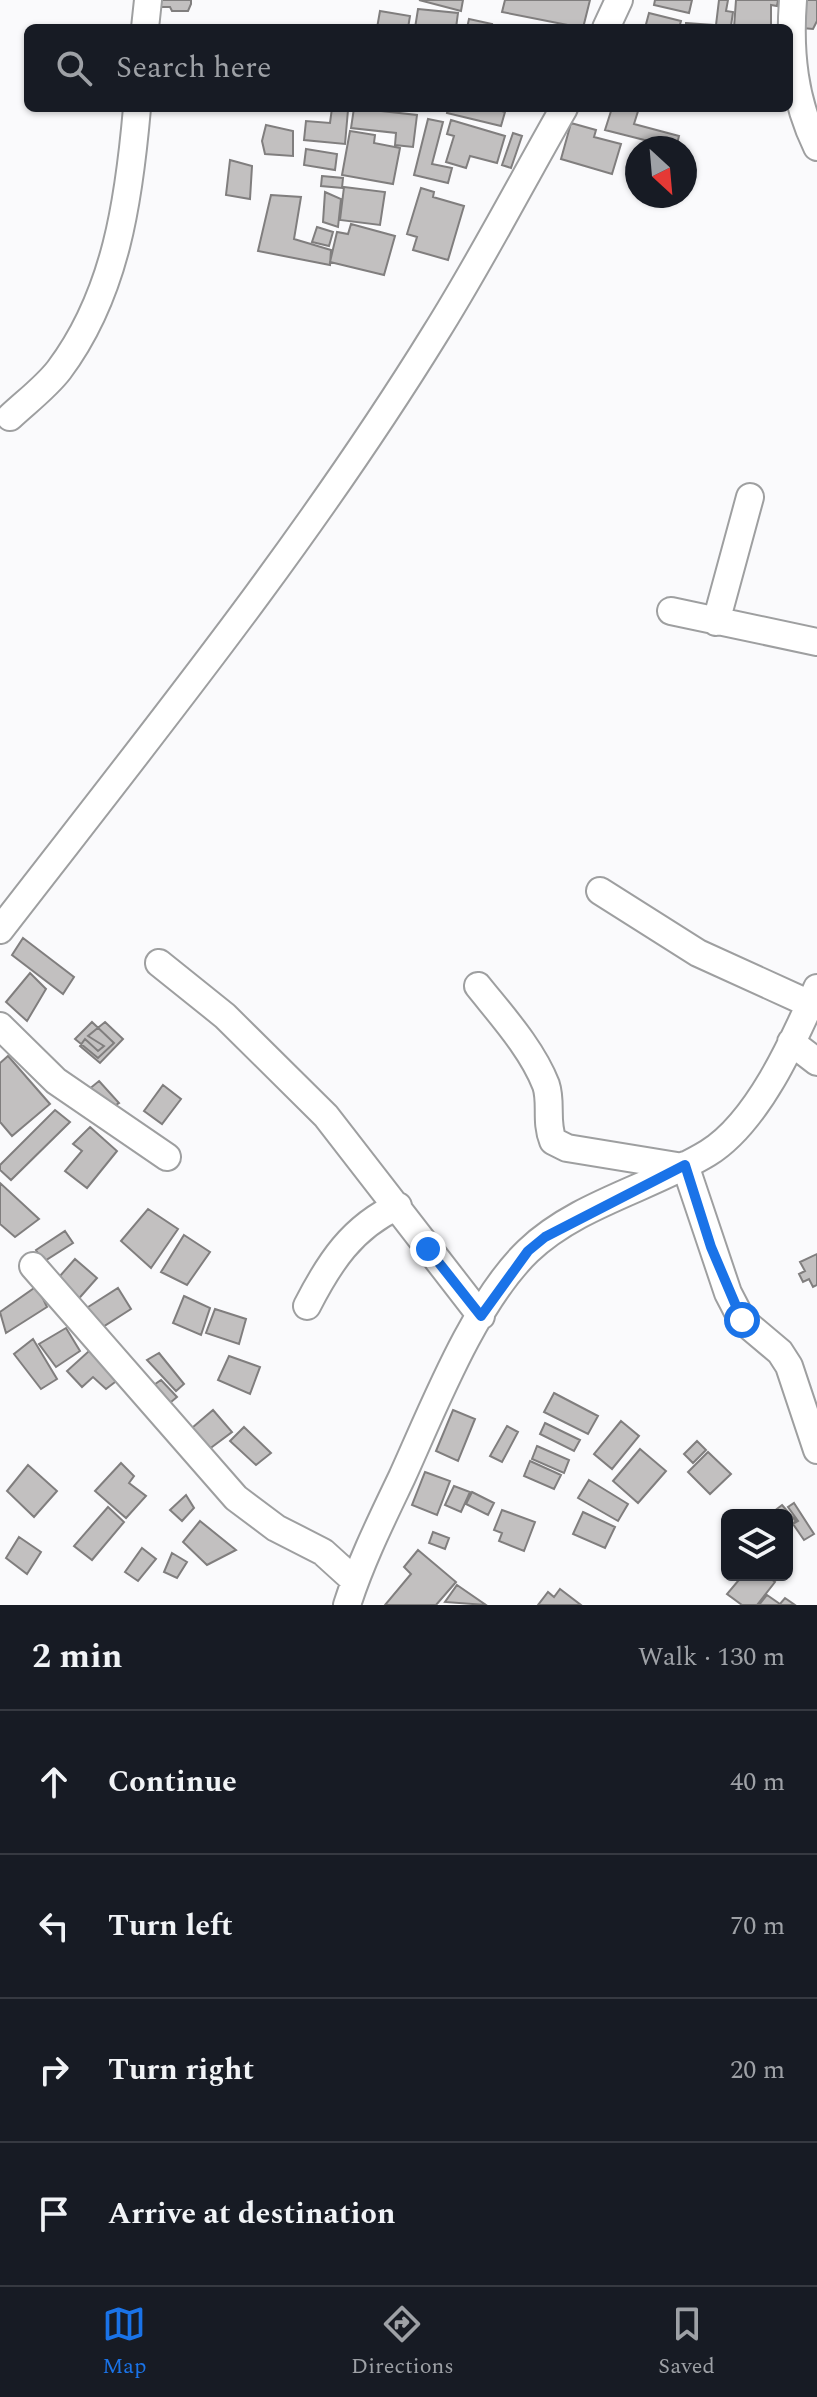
<!DOCTYPE html>
<meta charset="utf-8">
<style>
:root{--surface:#171b24;--page:#20242c;--text:#f1f3f6;--muted:#9ea1a6;--line:#363941;--accent:#1a73e8}
body{margin:0;font-family:Spectral,serif;background:var(--page);color:var(--text)}
.controls{position:absolute;right:24px;bottom:24px;display:grid;overflow:hidden;border-radius:12px;box-shadow:0 2px 6px #0004}
.controls button{width:72px;height:72px;display:grid;place-items:center;padding:0;border:0;border-bottom:2px solid var(--line);background:var(--surface);color:var(--text);font:40px sans-serif}
.compass{position:absolute;left:625px;top:136px;width:72px;height:72px;border-radius:50%;background:var(--surface);box-shadow:0 2px 6px #0004;rotate:154deg}
.stop{position:absolute;width:24px;height:24px;margin:-18px;border:6px solid #1a73e8;border-radius:50%;background:#fff}
.stop.end{background:#1a73e8;border-color:#fff;box-shadow:0 2px 8px #0008}
.list{margin:0;padding:0;list-style:none}
h2{display:flex;justify-content:space-between;align-items:center;height:104px;margin:0;padding:0 32px;font-size:34px}
h2 small{font-size:26px;font-weight:400;color:var(--muted)}
.list li{display:grid;grid-template-columns:52px 1fr auto;gap:24px;align-items:center;box-sizing:border-box;height:144px;padding:0 32px;border-top:2px solid var(--line)}
.list b{display:block;font-size:30px;white-space:nowrap}
.list em{font-size:26px;font-style:normal;color:var(--muted)}
.icon{flex:none;width:44px;height:44px;fill:none;stroke:currentColor;stroke-width:2;stroke-linecap:round;stroke-linejoin:round}
.map{position:relative;flex:none;width:817px;height:1605px;overflow:hidden}
.search{position:absolute;background:var(--surface);box-shadow:0 2px 6px #0004;left:24px;right:24px;top:24px;height:88px;display:flex;align-items:center;gap:20px;box-sizing:border-box;padding:0 28px;border-radius:12px;color:var(--muted);font-size:30px}
.sheet{height:680px;background:var(--surface)}
nav{display:flex;justify-content:space-around;align-items:center;box-sizing:border-box;height:112px;border-top:2px solid var(--line);background:var(--surface);font-size:22px;color:var(--muted)}
nav a{display:grid;justify-items:center;gap:4px}
nav .on{color:var(--accent)}
.map>svg:first-child{display:block}
</style>
<div class="map">
<svg width="817" height="1605" viewBox="0 0 817 1605">
<rect width="100%" height="100%" fill="#fafafc"/>
<!-- building -->
<path fill="#c2c0c0" stroke="#807e7e" stroke-width="2" d="M159,0H191V4L188,11H172L170,7H158Z
M419,0H463L461,11Z
M505,0H590L583,28L502,12Z
M655,0H692L689,13L654,5Z
M719,0H728L726,11L733,12L731,26L716,25Z
M736,0H778L777,6L771,5V28H734Z
M806,0H817V21L813,29L802,28Z
M418,9L458,13L456,28H415Z
M380,11L410,16L408,28H377Z
M649,13L681,21L679,28H645Z
M469,19L492,24L491,28H467Z
M686,23L713,25V28H686Z
M332,108L348,110L345,144L304,140L306,121L330,123Z
M354,108L417,115L413,147L395,145L396,133L351,128Z
M448,108H492L505,112L501,126L447,113Z
M612,108H639L634,124L679,136L676,148L605,130Z
M428,119L443,122L432,164L452,168L448,183L414,175Z
M451,120L505,136L497,163L470,156L466,168L446,162L454,136L447,134Z
M571,123L596,130L594,137L621,144L612,174L561,159Z
M266,125L293,131V156L265,154L262,141Z
M350,131L375,135L374,143L400,148L393,184L342,175Z
M513,133L522,136L511,168L502,165Z
M306,149L337,154L335,170L304,165Z
M230,160L252,166L250,199L226,195Z
M322,176L343,178L342,188L321,186Z
M344,187L385,192L380,225L340,220Z
M421,188L434,192L433,197L464,206L448,260L413,250L417,237L407,234Z
M325,192L341,199L338,227L323,222Z
M271,195L301,197L294,239L331,250L330,265L258,251Z
M351,224L395,236L384,275L330,262L337,232L348,234Z
M317,227L333,232L329,246L312,242Z
M23,938L74,977L63,994L12,955Z
M30,973L46,989L27,1021L6,1002Z
M92,1022L114,1043L98,1058L75,1039Z
M105,1022L123,1039L100,1063L80,1046L85,1039L98,1051L104,1046L88,1036Z
M8,1056L50,1104L12,1136L0,1122V1063Z
M99,1081L119,1103L108,1110L88,1090Z
M163,1085L181,1099L162,1124L144,1111Z
M55,1110L70,1122L11,1180L0,1170V1165Z
M90,1127L117,1151L87,1188L65,1171L82,1151L73,1144Z
M0,1183L39,1219L15,1237L0,1224Z
M148,1209L178,1229L151,1268L121,1241Z
M65,1231L73,1243L43,1262L36,1250Z
M184,1235L210,1252L187,1285L161,1272Z
M817,1254V1285L813,1287L809,1279L803,1282L799,1274L805,1271L800,1262Z
M75,1259L97,1278L74,1304L52,1285Z
M37,1286L47,1307L6,1333L0,1312Z
M118,1288L131,1309L98,1330L85,1309Z
M184,1296L210,1308L201,1335L173,1323Z
M215,1309L246,1319L239,1344L206,1333Z
M66,1328L80,1351L56,1367L39,1344Z
M33,1339L57,1379L41,1389L14,1354Z
M89,1351L119,1379L106,1389L93,1377L82,1387L67,1371Z
M159,1353L184,1384L176,1391L147,1360Z
M229,1356L260,1367L250,1394L218,1380Z
M161,1380L177,1397L158,1413L145,1391Z
M554,1393L598,1416L588,1434L544,1412Z
M213,1410L232,1432L204,1453L186,1433Z
M453,1410L475,1419L458,1461L436,1451Z
M621,1421L639,1436L612,1469L594,1454Z
M545,1423L580,1440L574,1451L540,1434Z
M507,1426L518,1432L502,1462L490,1456Z
M244,1427L271,1453L256,1465L230,1441Z
M697,1441L706,1450L693,1463L684,1454Z
M537,1446L569,1460L564,1473L532,1459Z
M640,1449L666,1471L638,1503L613,1481Z
M708,1452L731,1474L710,1494L688,1472Z
M530,1461L561,1475L554,1489L524,1476Z
M121,1463L134,1476L129,1483L146,1496L126,1518L95,1491Z
M28,1465L57,1491L34,1517L7,1491Z
M425,1472L450,1481L437,1515L412,1505Z
M589,1480L628,1504L618,1521L578,1498Z
M454,1486L470,1492L461,1512L445,1505Z
M472,1492L494,1503L488,1515L466,1504Z
M186,1495L194,1508L182,1521L170,1510Z
M794,1503L814,1534L804,1540L793,1524L798,1521L788,1507Z
M782,1505L796,1521L787,1529V1515H769Z
M108,1507L124,1522L92,1560L74,1546Z
M502,1510L535,1522L524,1551L499,1541L502,1533L494,1530Z
M583,1512L615,1527L605,1548L573,1534Z
M200,1521L236,1550L207,1565L183,1542Z
M433,1532L449,1538L445,1549L429,1543Z
M19,1537L41,1552L27,1574L6,1558Z
M142,1548L156,1559L138,1581L125,1572Z
M418,1550L456,1582L436,1605H385L411,1574L404,1567Z
M172,1553L187,1562L177,1578L164,1572Z
M743,1575H766L775,1582L757,1605H742L727,1594Z
M457,1585L486,1605L445,1602Z
M560,1589L581,1605H538L548,1592L554,1597Z
M767,1595L780,1604L785,1598L795,1605H759Z"/>
<g fill="none" stroke-linecap="round" stroke-linejoin="round">
<!-- minor casing -->
<g stroke="#9e9fa0" stroke-width="30">
<path id="minor" d="M793,0C789,52 794,100 817,147
M145,28L148,0
M606,28L619,0
M10,417C26,402 46,387 59,370C116,294 129,200 137,108
M671,611L817,642
M716,622L750,497
M600,891L698,953L810,1004
M0,930C150,736 306,543 435,334C481,261 521,183 564,108
M159,963L225,1016L326,1116L481,1316
M478,986C502,1016 532,1049 546,1085C552,1103 545,1121 553,1141L567,1148L683,1167
M0,1026L56,1081L167,1157
M791,1042L817,1062
M685,1165L728,1293L742,1320L780,1352L789,1366L817,1450
M33,1266L236,1498L276,1528L323,1552L355,1581
M307,1306C329,1263 352,1227 398,1206
M347,1605C361,1561 382,1519 402,1477C433,1409 474,1303 528,1251C577,1204 651,1188 708,1153C758,1122 794,1040 817,988"/>
</g>
<!-- minor -->
<use href="#minor" stroke="#fff" stroke-width="26"/>
</g>
<g fill="none" stroke-linecap="round" stroke-linejoin="round">
<!-- route -->
<path stroke="#1a73e8" stroke-width="10" d="M428,1249L481,1316L528,1251L545,1237L685,1165L711,1247L742,1320"/>
</g>
</svg>
<div class="controls">
<button><svg class="icon" aria-label="layers" viewBox="0 0 24 24"><path d="M12 4l9 5-9 5-9-5zM3 14l9 5 9-5"/></svg></button>
</div>
<svg class="compass" viewBox="-18 -18 36 36"><path d="M0-13l5 13h-10z" fill="#e53935"/><path d="M0 13l5-13h-10z" fill="#9ea1a6"/></svg>
<div class="stop" style="left:742px;top:1320px"></div>
<div class="stop end" style="left:428px;top:1249px"></div>
<div class="search"><svg class="icon" aria-label="search" viewBox="0 0 24 24"><circle cx="10" cy="10" r="6"/><path d="M15 15l6 6"/></svg>Search here</div>
</div>
<section class="sheet">
<h2>2 min<small>Walk · 130 m</small></h2>
<ul class="list">
<li><svg class="icon" aria-label="ahead" viewBox="0 0 24 24"><path d="M12 20V5M6 11l6-6 6 6"/></svg><div><b>Continue</b></div><em>40 m</em></li>
<li><svg class="icon" aria-label="left" viewBox="0 0 24 24"><path d="M17 20v-9H6M10 6l-5 5 5 5"/></svg><div><b>Turn left</b></div><em>70 m</em></li>
<li><svg class="icon" aria-label="right" viewBox="0 0 24 24"><path d="M7 20v-9h11M14 6l5 5-5 5"/></svg><div><b>Turn right</b></div><em>20 m</em></li>
<li><svg class="icon" aria-label="arrive" viewBox="0 0 24 24"><path d="M6 21V4h12l-3 4 3 4H6"/></svg><div><b>Arrive at destination</b></div></li>
</ul>
</section>
<nav>
<a class="on"><svg class="icon" aria-label="map" viewBox="0 0 24 24"><path d="M3 6l6-2 6 2 6-2v14l-6 2-6-2-6 2zM9 4v14M15 6v14"/></svg>Map</a>
<a><svg class="icon" aria-label="directions" viewBox="0 0 24 24"><path d="M12 3l9 9-9 9-9-9zM9 14v-3h6M13 9l2 2-2 2"/></svg>Directions</a>
<a><svg class="icon" aria-label="saved" viewBox="0 0 24 24"><path d="M7 4h10v16l-5-4-5 4z"/></svg>Saved</a>
</nav>
